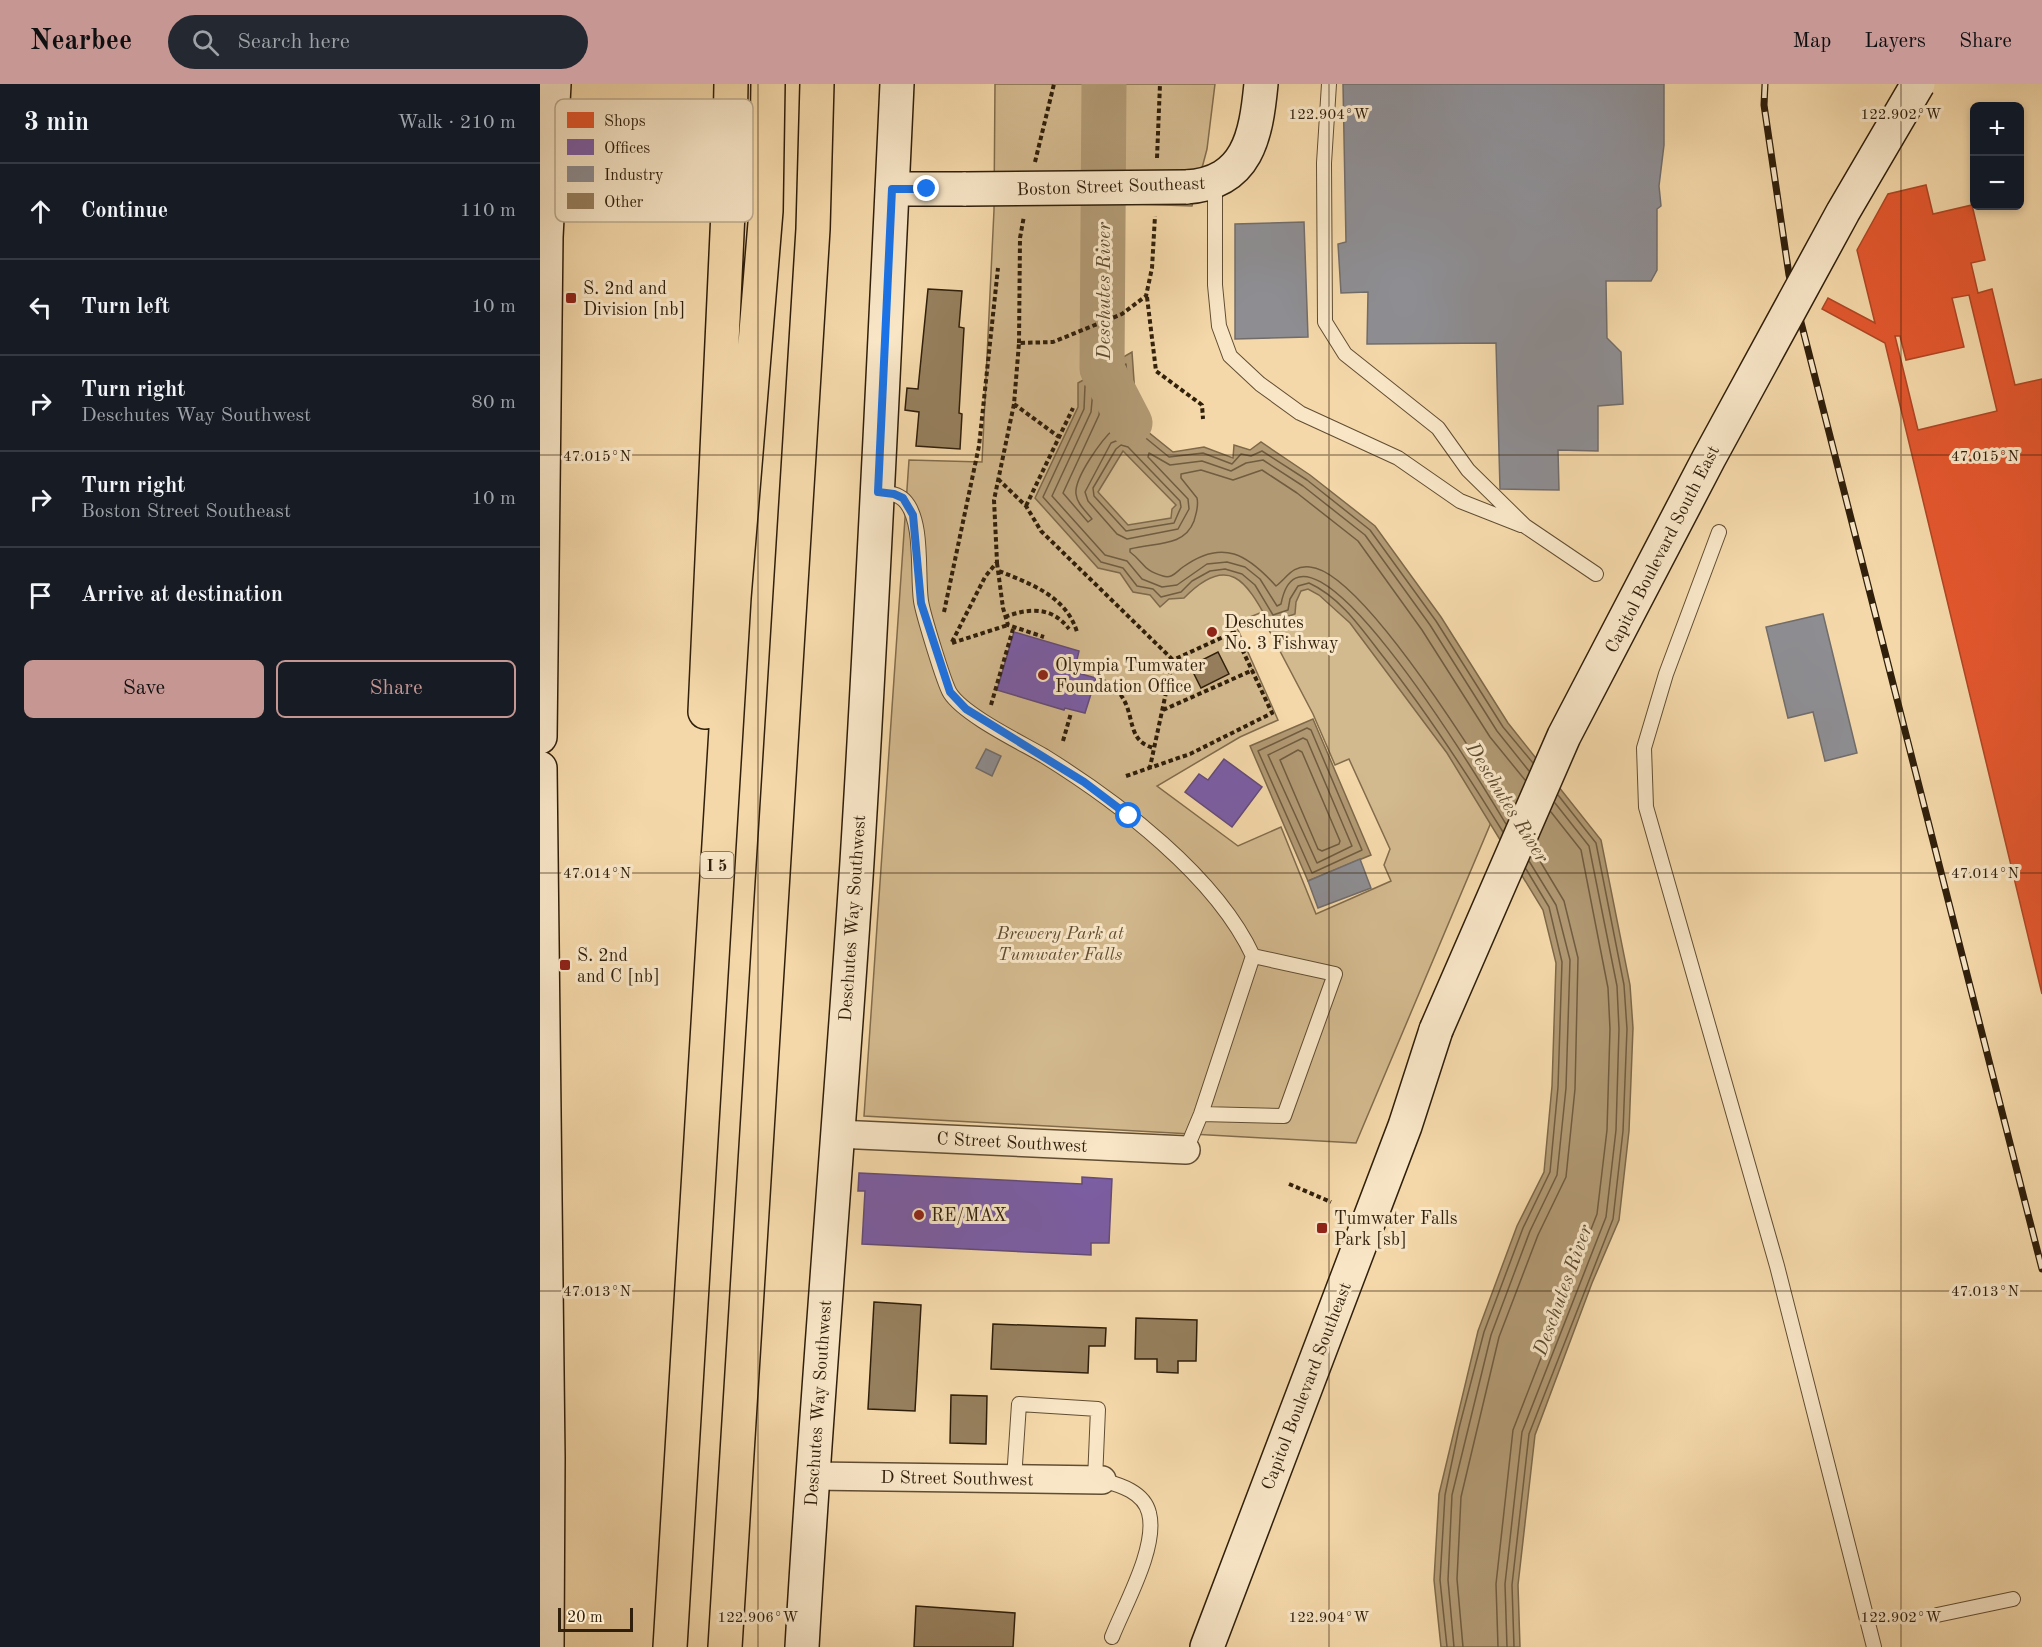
<!DOCTYPE html>
<meta charset="utf-8">
<style>
:root{--surface:#171b24;--page:#242831;--text:#f1f3f6;--muted:#9ea1a6;--line:#363941;--accent:#c59692}
body{margin:0;font-family:"Old Standard TT",serif;background:var(--page);color:var(--text)}
.controls{position:absolute;right:18px;top:18px;display:grid;overflow:hidden;border-radius:9px;box-shadow:0 3px 9px #0003}
.controls button{width:54px;height:54px;display:grid;place-items:center;padding:0;border:0;border-bottom:2px solid var(--line);background:var(--surface);color:var(--text);font:30px sans-serif}
.scale{position:absolute;left:18px;bottom:15px;width:75px;box-sizing:border-box;padding-left:6px;border:3px solid #301f0b;border-top:0;font-size:16px;line-height:21px;white-space:nowrap;color:#301f0b;-webkit-text-stroke:4px #f8e6c7;paint-order:stroke}
.stop{position:absolute;width:18px;height:18px;margin:-14px;border:4px solid #1a73e8;border-radius:50%;background:#fff}
.stop.end{background:#1a73e8;border-color:#fff;box-shadow:0 2px 6px #0008}
.list{margin:0;padding:0;list-style:none}
h2{display:flex;justify-content:space-between;align-items:center;height:78px;margin:0;padding:0 24px;font-size:26px}
h2 small{font-size:20px;font-weight:400;color:var(--muted)}
.list li{display:grid;grid-template-columns:39px 1fr auto;gap:18px;align-items:center;box-sizing:border-box;height:96px;padding:0 24px;border-top:2px solid var(--line)}
.list b{display:block;font-size:22px;white-space:nowrap}
.list p{margin:0;font-size:20px;white-space:nowrap;color:var(--muted)}
.list em{font-size:20px;font-style:normal;color:var(--muted)}
.actions{display:flex;gap:12px;padding:18px 24px}
.actions a{flex:1;padding:14px 0;border:2px solid var(--accent);border-radius:9px;text-align:center;font-size:21px;color:var(--accent)}
.actions .main{background:var(--accent);color:#111}
.icon{flex:none;width:33px;height:33px;fill:none;stroke:currentColor;stroke-width:2;stroke-linecap:round;stroke-linejoin:round}
.map{position:relative;flex:none;width:1502px;height:1563px;overflow:hidden}
header{display:flex;align-items:center;gap:36px;box-sizing:border-box;height:84px;padding:0 30px;background:var(--accent);color:#111}
header strong{font-size:28px}
nav{display:flex;gap:33px;margin-inline-start:auto;font-size:21px}
.search{width:420px;height:54px;background:var(--page);display:flex;align-items:center;gap:15px;box-sizing:border-box;padding:0 21px;border-radius:33px;color:var(--muted);font-size:22px}
main{display:flex}
aside{flex:1;background:var(--surface)}
.map>svg:first-child{display:block}
</style>
<header>
<strong>Nearbee</strong>
<div class="search"><svg class="icon" aria-label="search" viewBox="0 0 24 24"><circle cx="10" cy="10" r="6"/><path d="M15 15l6 6"/></svg>Search here</div>
<nav><a>Map</a><a>Layers</a><a>Share</a></nav>
</header>
<main>
<aside>
<h2>3 min<small>Walk · 210 m</small></h2>
<ul class="list">
<li><svg class="icon" aria-label="ahead" viewBox="0 0 24 24"><path d="M12 20V5M6 11l6-6 6 6"/></svg><div><b>Continue</b></div><em>110 m</em></li>
<li><svg class="icon" aria-label="left" viewBox="0 0 24 24"><path d="M17 20v-9H6M10 6l-5 5 5 5"/></svg><div><b>Turn left</b></div><em>10 m</em></li>
<li><svg class="icon" aria-label="right" viewBox="0 0 24 24"><path d="M7 20v-9h11M14 6l5 5-5 5"/></svg><div><b>Turn right</b><p>Deschutes Way Southwest</p></div><em>80 m</em></li>
<li><svg class="icon" aria-label="right" viewBox="0 0 24 24"><path d="M7 20v-9h11M14 6l5 5-5 5"/></svg><div><b>Turn right</b><p>Boston Street Southeast</p></div><em>10 m</em></li>
<li><svg class="icon" aria-label="arrive" viewBox="0 0 24 24"><path d="M6 21V4h12l-3 4 3 4H6"/></svg><div><b>Arrive at destination</b></div></li>
</ul>
<div class="actions"><a class="main">Save</a><a>Share</a></div>
</aside>
<div class="map">
<svg width="1502" height="1563" viewBox="0 0 1502 1563">
<rect width="100%" height="100%" fill="#f4d8a9"/>
<filter id="stains"><feTurbulence type="fractalNoise" baseFrequency=".00333" numOctaves="4"/><feColorMatrix values="0 0 0 0 .2 0 0 0 0 .09 0 0 0 0 .02 0 0 0 .5 -.17"/></filter>
<radialGradient id="worn" r=".72"><stop offset=".6" stop-color="#630" stop-opacity="0"/><stop offset="1" stop-color="#630" stop-opacity=".3"/></radialGradient>
<!-- green -->
<path fill="#d3b98e" stroke="#826c4c" stroke-width="1.5" fill-rule="evenodd" d="M455,0H675L667,65L652,122L566,119L562,186V285L593,345L778,466L963,710L816,1059L324,1032L369,376L442,378L454,126ZM720,529L773,630L795,681L809,675L850,765L844,781L851,797L776,830L741,743L698,762L617,702L700,653L738,636L695,539Z"/>
<!-- water -->
<path fill="#b19973" stroke="#7d6849" stroke-width="1.5" fill-rule="evenodd" d="M592,268L597,339L633,368L664,363L693,374L694,361L710,366L721,358L770,391L835,442L901,533L968,639L1061,756L1090,901L1093,944L1089,1047L1079,1136L1052,1199L995,1351L978,1501L980,1563H901L894,1496L899,1410L938,1247L977,1142L1004,1088L1012,1002L1016,879L1003,826L907,669L810,539L779,511L768,505L761,507L756,518L755,530L729,539C706,496 688,469 644,514L629,515L620,523L610,511L593,508L580,489L558,484L495,414L538,323V299ZM583,367L636,421L632,425L631,434L588,441L558,408Z
M773,635L831,771L768,797L710,662Z"/>
<!-- shops -->
<path fill="#e4572e" stroke="#ae4624" stroke-width="1.5" fill-rule="evenodd" d="M1386,101L1393,130L1432,121L1445,176L1431,179L1438,209L1452,205L1475,301L1502,295V910L1345,259L1282,225L1288,214L1335,239L1317,166L1348,110ZM1429,211L1457,327L1378,346L1355,252H1360L1366,276L1424,263L1412,214Z"/>
<!-- offices -->
<path fill="#7b5ea7" stroke="#644b78" stroke-width="1.5" d="M474,548L539,567L534,588L556,594L545,629L525,624L524,626L457,606Z
M684,675L722,703L692,743L645,708L659,690L668,696Z
M319,1089L542,1100V1093L572,1095L569,1159H551V1171L322,1160L325,1107H318Z"/>
<!-- industry -->
<path fill="#8d8d92" stroke="#716c6a" stroke-width="1.5" d="M803,0H1124V61L1119,102L1121,122L1117,125V186L1111,197H1066L1067,254L1081,268L1083,320L1058,322V367L1018,366L1019,406L960,405L956,259L827,260L828,208L801,209L798,160L806,158Z
M764,138L768,253L695,255V140Z
M1283,530L1317,669L1285,677L1273,628L1248,634L1226,543Z
M446,665L461,672L452,692L436,684Z
M820,775L831,804L778,824L768,797Z"/>
<g fill="none" stroke-linecap="round" stroke-linejoin="round">
<!-- shore -->
<path stroke="#705c3f" stroke-width="1.5" d="M569,307L573,310L574,345C562,355 534,394 536,410C537,420 546,427 552,435L548,438L523,409L559,331L561,312Z
M581,361L588,363L640,417L641,423L634,439L586,447L554,412L553,404L576,365Z
M767,644L771,646L822,766L772,789L718,667Z
M763,654L767,656L812,762L777,779L728,671Z
M758,666L762,668L800,757L799,760L782,767L778,765L740,676Z
M971,730C942,683 822,487 770,483C752,481 747,494 736,502C708,471 683,454 643,483C636,488 632,495 623,492C602,486 605,479 590,468V465C613,458 644,464 654,437C656,429 659,423 657,414L641,394V390L661,386L693,396L722,386L757,409L818,457L882,546L950,653L985,696
M966,740C950,714 764,399 741,520L737,522L720,495L705,483L687,478L667,480L637,501L622,503L602,495L587,477L565,471L512,412L551,328L553,306L577,292L581,294L583,340L588,352L571,359L545,408L548,417L577,450L587,455L638,445L649,425L648,415L608,373L609,369L630,381L662,377L691,387L706,379L723,376L763,402L825,451L890,541L957,647L989,687
M963,748C924,685 884,624 838,566C819,541 798,512 769,499L758,502L750,515L748,526L733,531L715,501L702,490L685,485L670,487L652,497L641,508L621,513L613,505L597,502L583,484L561,478L503,413L544,325L545,302L586,280L591,342L629,373L663,369L692,380L701,370L711,372L722,367L767,396L830,446L896,537L963,643L993,679
M907,1563L900,1496L905,1411L919,1344L944,1248L983,1144L1010,1088L1018,1003L1022,878L1009,823L986,785
M914,1563L908,1496L912,1411L951,1251L990,1147L1017,1091L1026,1004L1030,876L1016,821L989,777
M923,1563L917,1495L921,1413L959,1253L998,1151L1026,1093L1035,1005L1038,874L1024,817L994,767
M958,1563L956,1500L973,1346L1057,1130L1067,1046L1070,945L1068,904L1041,766L1011,728
M967,1563L965,1500L982,1348L1066,1133L1076,1046L1079,945L1077,902L1049,762L1015,719
M974,1563L972,1501L989,1350L1073,1135L1083,1047L1087,945L1084,901L1056,759L1018,711"/>
<!-- river -->
<path stroke="#b19973" stroke-width="45" d="M564,0L562,285L590,339"/>
</g>
<!-- building -->
<path fill="#967f5d" stroke="#301f0b" stroke-width="1.5" d="M388,205L422,207L419,243L424,244L419,329L422,330L420,365L376,362L379,328L365,326L367,304L378,305Z
M678,568L689,590L661,604L650,582Z
M334,1218L381,1221L375,1327L328,1325Z
M596,1234L657,1236L656,1277H638V1289L617,1288V1275H595Z
M453,1240L566,1244L565,1262H549L548,1289L451,1285Z
M411,1311L447,1312L446,1360L410,1359Z
M376,1522L475,1529L473,1563H374Z"/>
<g fill="none" stroke-linecap="round" stroke-linejoin="round">
<!-- lane casing -->
<g stroke="#614d32" stroke-width="16">
<path id="lane" d="M789,0L784,79L785,238L805,270L898,344L928,386L985,442L1056,490
M675,99V201L679,242L690,272L720,300L760,329L858,374L920,417L981,441
M338,408C347,409 357,409 364,416C384,436 377,490 381,517C383,530 404,599 410,609C424,631 480,658 504,672C578,718 676,792 713,872L661,1030L646,1066
M1179,448L1126,590L1104,664L1106,723L1237,1182L1334,1563
M661,1030L744,1032L795,890L713,872
M474,1395L479,1320L558,1325L555,1396
M562,1396C580,1401 604,1408 609,1429C618,1463 584,1522 572,1553
M1397,1531L1473,1515"/>
</g>
<!-- street casing -->
<g stroke="#614d32" stroke-width="30">
<path id="street" d="M297,1050L646,1066
M272,1392L562,1396"/>
</g>
<!-- secondary casing -->
<g stroke="#301f0b" stroke-width="36">
<path id="secondary" d="M646,103C708,99 716,52 721,0
M352,105H426
M0,653L6,153L14,0
M0,684L8,1374L7,1563
M262,1563C277,1301 300,1040 317,778C333,519 345,259 357,0
M667,1563L865,1042L896,946"/>
</g>
<!-- highway casing -->
<g stroke="#301f0b" stroke-width="36">
<path id="highway" d="M165,628L189,106L191,0
M130,1563L194,514L226,127L228,0
M185,1563L273,145L277,0"/>
</g>
<!-- path -->
<path stroke="#301f0b" stroke-width="4" stroke-dasharray="4.5 3" stroke-linecap="butt" d="M617,74L620,0
M495,78L514,0
M607,213L616,287L662,321L663,335
M479,259L480,154L484,132
M474,320L519,353
M458,395L486,422L501,447L633,576L610,683
M486,422L533,324
M457,479L463,524L468,541L504,553
M459,487C491,500 526,512 537,548
M404,528L439,362L458,184
M465,533C488,524 512,522 529,545
M412,558L445,493L457,478L454,416L474,320L479,259L513,258L582,230L606,212L612,184L615,132
M412,559L468,541
M556,594C606,612 577,655 614,664
M451,621L473,545
M623,626L713,586
M523,657L531,629
M586,692L650,670L732,629L694,548L633,576
M749,1100L791,1118"/>
<!-- lane -->
<use href="#lane" stroke="#f8e6c7" stroke-width="14"/>
<!-- street -->
<use href="#street" stroke="#f8e6c7" stroke-width="27"/>
<!-- secondary -->
<use href="#secondary" stroke="#f8e6c7" stroke-width="33"/>
<!-- highway -->
<use href="#highway" stroke="#f4d8a9" stroke-width="33"/>
<!-- rail casing -->
<g stroke="#301f0b" stroke-width="7">
<path id="rail" d="M1225,0L1224,21L1249,191L1502,1185"/>
</g>
<!-- rail -->
<use href="#rail" stroke="#f8e6c7" stroke-width="4.5" stroke-dasharray="14" stroke-linecap="butt"/>
<!-- secondary-bridge casing -->
<g stroke="#301f0b" stroke-width="36" stroke-linecap="butt">
<path id="secondary-bridge" d="M426,105L646,103
M896,946L1024,652L1169,374L1303,128L1378,0"/>
</g>
<!-- secondary-bridge -->
<use href="#secondary-bridge" stroke="#f8e6c7" stroke-width="33"/>
</g>
<g fill="none" stroke-linecap="round" stroke-linejoin="round">
<!-- route -->
<path stroke="#1a73e8" stroke-width="8" d="M387,105H352L338,408L354,410L363,414L373,431L381,519L410,608L426,625L544,698L589,732"/>
</g>
<!-- ticks -->
<path fill="none" stroke="#301f0b" stroke-width="1.5" stroke-opacity="0.45" d="M218,0V1563M789,0V1563M1361,0V1563M0,371H1502M0,789H1502M0,1207H1502"/>
<!-- markers -->
<g fill="#8f2418" stroke="#f8e6c7" stroke-width="2">
<rect x="25" y="208" width="12" height="12" rx="3"/>
<circle cx="672" cy="548" r="6"/>
<circle cx="503" cy="591" r="6"/>
<rect x="19" y="875" width="12" height="12" rx="3"/>
<circle cx="379" cy="1131" r="6"/>
<rect x="776" y="1138" width="12" height="12" rx="3"/>
</g>
<g text-anchor="middle" stroke-width="6" stroke-linejoin="round" paint-order="stroke">
<!-- shield labels -->
<rect fill="#f8e6c7" stroke="#6c5b43" stroke-width="1.5" x="160.5" y="768" width="33" height="26" rx="4.5"/>
<g font-size="16" font-weight="bold" fill="#301f0b">
<text x="177" y="787">I 5</text>
</g>
<!-- street labels -->
<g font-size="18" fill="#301f0b" stroke="#f8e6c7">
<text transform="translate(571 102) rotate(-2)" y="6">Boston Street Southeast</text>
<text transform="translate(1122 465) rotate(-63)" y="6">Capitol Boulevard South East</text>
<text transform="translate(312 834) rotate(-86)" y="6">Deschutes Way Southwest</text>
<text transform="translate(472 1058) rotate(3)" y="6">C Street Southwest</text>
<text transform="translate(766 1302) rotate(-69)" y="6">Capitol Boulevard Southeast</text>
<text transform="translate(278 1319) rotate(-86)" y="6">Deschutes Way Southwest</text>
<text transform="translate(417 1394) rotate(1)" y="6">D Street Southwest</text>
</g>
<!-- poi labels -->
<g font-size="18" fill="#301f0b" stroke="#f8e6c7" text-anchor="start">
<text x="43" y="210">S. 2nd and<tspan x="43" dy="21">Division [nb]</tspan></text>
<text x="684" y="544">Deschutes<tspan x="684" dy="21">No. 3 Fishway</tspan></text>
<text x="515" y="587">Olympia Tumwater<tspan x="515" dy="21">Foundation Office</tspan></text>
<text x="37" y="877">S. 2nd<tspan x="37" dy="21">and C [nb]</tspan></text>
<text x="391" y="1137">RE/MAX</text>
<text x="794" y="1140">Tumwater Falls<tspan x="794" dy="21">Park [sb]</tspan></text>
</g>
<!-- park labels -->
<g font-size="18" font-style="italic" fill="#614d32" stroke="#f8e6c7">
<text x="520" y="855">Brewery Park at<tspan x="520" dy="21">Tumwater Falls</tspan></text>
</g>
<!-- water labels -->
<g font-size="20" font-style="italic" fill="#5d4a2f" stroke="#f8e6c7">
<text transform="translate(563 207) rotate(-90)" y="7">Deschutes River</text>
<text transform="translate(968 718) rotate(58)" y="7">Deschutes River</text>
<text transform="translate(1022 1206) rotate(-70)" y="7">Deschutes River</text>
</g>
</g>
<!-- legend -->
<rect x="15" y="15" width="198" height="123" rx="9" fill="#f8e6c7" stroke="#bcaa8f" stroke-width="1.5"/>
<rect x="27" y="28" width="27" height="16" fill="#e4572e"/>
<rect x="27" y="55" width="27" height="16" fill="#7b5ea7"/>
<rect x="27" y="82" width="27" height="16" fill="#8d8d92"/>
<rect x="27" y="109" width="27" height="16" fill="#967f5d"/>
<g font-size="16" fill="#301f0b">
<text x="64" y="42">Shops</text>
<text x="64" y="69">Offices</text>
<text x="64" y="96">Industry</text>
<text x="64" y="123">Other</text>
</g>
<g font-size="15" text-anchor="middle" fill="#301f0b" stroke="#f8e6c7" stroke-width="6" stroke-linejoin="round" paint-order="stroke">
<text x="789" y="35">122.904°W</text>
<text x="1361" y="35">122.902°W</text>
<text x="57" y="377">47.015°N</text>
<text x="1445" y="377">47.015°N</text>
<text x="57" y="794">47.014°N</text>
<text x="1445" y="794">47.014°N</text>
<text x="57" y="1212">47.013°N</text>
<text x="1445" y="1212">47.013°N</text>
<text x="218" y="1538">122.906°W</text>
<text x="789" y="1538">122.904°W</text>
<text x="1361" y="1538">122.902°W</text>
</g>
<rect width="100%" height="100%" filter="url(#stains)"/>
<rect width="100%" height="100%" fill="url(#worn)"/>
</svg>
<div class="controls">
<button>+</button>
<button>−</button>
</div>
<div class="scale">20 m</div>
<div class="stop" style="left:589px;top:732px"></div>
<div class="stop end" style="left:387px;top:105px"></div>
</div>
</main>
